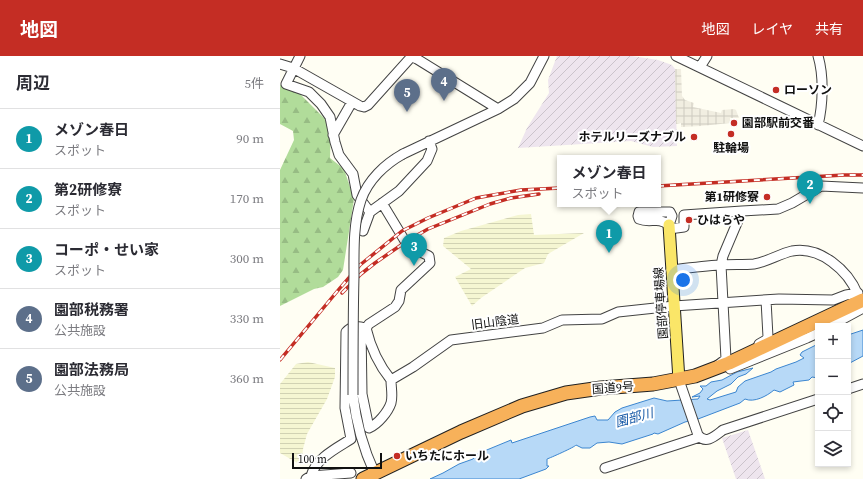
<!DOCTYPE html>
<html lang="ja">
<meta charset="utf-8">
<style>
:root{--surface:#fff;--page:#f7f7f7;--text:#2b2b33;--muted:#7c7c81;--line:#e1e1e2;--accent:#c42d24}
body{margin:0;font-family:"Source Serif 4","Noto Sans JP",serif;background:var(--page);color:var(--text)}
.controls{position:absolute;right:12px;bottom:12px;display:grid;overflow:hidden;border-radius:0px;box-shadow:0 2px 6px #0003}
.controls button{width:36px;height:36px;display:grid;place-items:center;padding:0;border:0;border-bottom:1px solid var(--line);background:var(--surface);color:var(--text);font:20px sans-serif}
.scale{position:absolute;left:12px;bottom:10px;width:90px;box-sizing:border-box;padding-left:4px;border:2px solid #101010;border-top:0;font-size:11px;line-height:14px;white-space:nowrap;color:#101010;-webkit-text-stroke:3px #fff;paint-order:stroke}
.you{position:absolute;left:403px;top:224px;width:14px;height:14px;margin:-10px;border:3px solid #fff;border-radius:50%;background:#1a73e8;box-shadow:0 0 0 6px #1a73e833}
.badge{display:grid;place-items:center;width:26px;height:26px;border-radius:50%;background:var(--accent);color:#fff;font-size:13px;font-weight:700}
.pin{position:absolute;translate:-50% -33px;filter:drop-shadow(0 1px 2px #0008)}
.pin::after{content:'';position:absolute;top:21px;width:14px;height:12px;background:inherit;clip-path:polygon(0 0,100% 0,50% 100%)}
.popup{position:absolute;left:277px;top:99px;width:104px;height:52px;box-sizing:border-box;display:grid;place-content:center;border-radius:0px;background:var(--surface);filter:drop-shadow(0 1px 3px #0005);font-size:13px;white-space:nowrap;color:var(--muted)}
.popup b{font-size:15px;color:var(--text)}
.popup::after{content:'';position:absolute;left:50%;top:100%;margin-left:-8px;border:8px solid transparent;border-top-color:var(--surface)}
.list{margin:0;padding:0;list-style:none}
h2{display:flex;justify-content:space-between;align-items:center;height:52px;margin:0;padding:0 16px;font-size:17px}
h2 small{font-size:13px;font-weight:400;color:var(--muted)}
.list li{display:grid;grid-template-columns:26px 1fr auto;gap:12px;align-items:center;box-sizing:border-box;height:60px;padding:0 16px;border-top:1px solid var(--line)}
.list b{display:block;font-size:15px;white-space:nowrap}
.list p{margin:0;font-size:13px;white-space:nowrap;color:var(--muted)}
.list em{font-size:13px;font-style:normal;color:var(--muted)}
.icon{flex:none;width:22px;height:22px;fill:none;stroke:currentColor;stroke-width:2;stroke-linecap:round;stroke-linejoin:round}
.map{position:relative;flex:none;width:583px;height:423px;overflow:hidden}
header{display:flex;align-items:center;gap:24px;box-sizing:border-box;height:56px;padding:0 20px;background:var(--accent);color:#fff}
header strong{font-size:19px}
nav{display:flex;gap:22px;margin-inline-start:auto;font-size:14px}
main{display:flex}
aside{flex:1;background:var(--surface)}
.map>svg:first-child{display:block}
</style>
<header>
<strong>地図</strong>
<nav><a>地図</a><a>レイヤ</a><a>共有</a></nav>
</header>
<main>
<aside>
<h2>周辺<small>5件</small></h2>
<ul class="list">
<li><span class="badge" style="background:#0f9aa8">1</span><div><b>メゾン春日</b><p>スポット</p></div><em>90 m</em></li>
<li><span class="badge" style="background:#0f9aa8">2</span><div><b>第2研修寮</b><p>スポット</p></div><em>170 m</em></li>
<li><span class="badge" style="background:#0f9aa8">3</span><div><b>コーポ・せい家</b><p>スポット</p></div><em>300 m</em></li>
<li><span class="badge" style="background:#5c6f8a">4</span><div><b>園部税務署</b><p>公共施設</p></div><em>330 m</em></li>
<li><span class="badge" style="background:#5c6f8a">5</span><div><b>園部法務局</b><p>公共施設</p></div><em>360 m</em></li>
</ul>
</aside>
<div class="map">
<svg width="583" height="423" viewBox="0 0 583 423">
<defs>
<pattern id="industrial-furrows" width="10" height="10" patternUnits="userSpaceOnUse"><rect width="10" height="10" fill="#eee5ee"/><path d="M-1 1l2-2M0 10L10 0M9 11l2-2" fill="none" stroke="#cbc3cb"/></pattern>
<pattern id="farmland-rules" width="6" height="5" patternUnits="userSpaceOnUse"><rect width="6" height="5" fill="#f5f6d2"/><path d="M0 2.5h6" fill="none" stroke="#d1d2b3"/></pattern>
<pattern id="forest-firs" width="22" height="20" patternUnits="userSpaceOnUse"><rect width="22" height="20" fill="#b1dc9a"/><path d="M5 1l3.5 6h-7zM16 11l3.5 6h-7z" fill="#97bc84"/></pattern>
<pattern id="plaza-grid" width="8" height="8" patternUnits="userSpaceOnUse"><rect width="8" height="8" fill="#f1eee1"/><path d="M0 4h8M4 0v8" fill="none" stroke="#cecbc0"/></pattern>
</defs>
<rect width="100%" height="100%" fill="#fffef3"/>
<!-- industrial -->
<path fill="url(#industrial-furrows)" d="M277,0H352L378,4L392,9L395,13L397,90L373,91L351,85L238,92L247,72L269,37L268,24Z
M468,374L485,423H456L442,382Z"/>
<!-- farmland -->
<path fill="url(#farmland-rules)" d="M251,158L254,179L304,177L268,198L264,207L245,212L201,242L192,250L175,221L191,213L163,190L164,182L181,175L238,159Z
M28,306L55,312V321L47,343L27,378L23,393L21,409L0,397V328L16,308Z"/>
<!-- forest -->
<path fill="url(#forest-firs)" d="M0,29L17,35L51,69L50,102L64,113L74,143L63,214L58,221L43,231L34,233L0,250V114L14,84L13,75L0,68Z"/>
<!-- plaza -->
<path fill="url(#plaza-grid)" d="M395,13H401L402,40L405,44L414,47L413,51L441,57L442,54L454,53L456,54L459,62H450V67L421,70L401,71V67L396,68Z"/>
<!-- water -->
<path fill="#b7d9f7" stroke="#3c86d0" d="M583,274V300L568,308V279Z
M538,288V322L532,321L529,324L513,326L514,329L500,336L494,334C487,340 474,347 465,343L460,347L418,363L405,366L378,378L374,377L373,378L342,388L329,386L317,387L310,392H302L296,389C295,391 270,402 267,403V410H269L266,413L239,423H150L163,417L179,408L193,403L197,398L231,384L232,387L310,361L315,360L317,364H328L335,356L342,352L374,342L387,345L418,343L420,340L412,341L420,337L423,333L420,330H426L431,326L442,324L457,316L473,312L466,318L458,321L451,328L437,335L427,343L430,344L456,336L458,331L465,325L491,316L496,313L516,306L524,302L520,299L522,296Z"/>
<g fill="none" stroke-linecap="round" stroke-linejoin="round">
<!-- minor casing -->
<g stroke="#434343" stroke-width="11">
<path id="minor" d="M20,0L6,28L29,36L41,48L50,61L55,86L59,99L73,118L77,139L90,156
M396,0L583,90
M132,1L137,3L218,53
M0,8L13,12L80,50L84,51L88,49L132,0
M420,11L427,0
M538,69C543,49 544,20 538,0
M53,79L72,46
M123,98L218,53L234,43L250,27L264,0
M359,156H390L392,160L389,169C377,160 371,168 359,163L358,160Z
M389,173L404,171V159L462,155
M83,175L90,156L119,135L147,105L152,93L149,85
M391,214C408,212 424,210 440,209C451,208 463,209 474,208C487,206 499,198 512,195C540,190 568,214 578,239
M550,270L583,252
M81,271L82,338L89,372C98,368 108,356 111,347C113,340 111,332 111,324
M86,272L89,268L115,251L119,245L121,234L150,207L149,200L128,190L102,147
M86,272C91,293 98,308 111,324
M479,288L486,284L488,281L486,244
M438,309L446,303L441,209L443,200L462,155L498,153L512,147L541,130L583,132
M450,313L527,282L538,277
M111,324L133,311L171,284L263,272L282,264L322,263L338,256L394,250L499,243L553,244L566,239L578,237
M399,324L418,379C426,389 435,380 443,374L538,343
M568,333L583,328
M73,339C76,367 83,392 95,418
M325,412L420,381
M31,420L71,417
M26,423L31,420C36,402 57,392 71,383L65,352L66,276C72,269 78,270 86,272"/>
</g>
<!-- major casing -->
<g stroke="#212121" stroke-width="13">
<path id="major" d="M389,169L399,324"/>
</g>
<!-- highway casing -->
<g stroke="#212121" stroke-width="15">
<path id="highway" d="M83,423L181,376L242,350L286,337L321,332L373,328L415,320L449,307L583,244"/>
</g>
<!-- minor -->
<use href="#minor" stroke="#fff" stroke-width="9"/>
<!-- major -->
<use href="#major" stroke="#fae668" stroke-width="11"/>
<!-- highway -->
<use href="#highway" stroke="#f7b15a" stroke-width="13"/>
<!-- rail casing -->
<g stroke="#c42d24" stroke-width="3.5">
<path id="rail" d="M378,130L564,119H583
M62,237L81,218L95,207L127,185L148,173L210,148L231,142L259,138
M0,304L60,232L80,209L122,175L148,162L196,142L241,134L280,132"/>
</g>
<!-- rail -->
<use href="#rail" stroke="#fff" stroke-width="2" stroke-dasharray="6" stroke-linecap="butt"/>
<!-- minor-bridge casing -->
<g stroke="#434343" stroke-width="11" stroke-linecap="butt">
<path id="minor-bridge" d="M73,339C73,299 73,259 74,220C74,195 73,168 81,144C88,124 105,108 123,98"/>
</g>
<!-- minor-bridge -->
<use href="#minor-bridge" stroke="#fff" stroke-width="9"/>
</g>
<!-- markers -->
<g fill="#c42d24" stroke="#fff" stroke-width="1.5">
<circle cx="496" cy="34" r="4"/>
<circle cx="454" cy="67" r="4"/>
<circle cx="451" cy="78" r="4"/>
<circle cx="414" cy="81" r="4"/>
<circle cx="487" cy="141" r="4"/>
<circle cx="409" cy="164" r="4"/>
<circle cx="117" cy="400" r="4"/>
</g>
<g text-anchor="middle" stroke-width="4" stroke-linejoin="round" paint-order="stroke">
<!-- poi labels -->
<g font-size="12" font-weight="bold" fill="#101010" stroke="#fff" text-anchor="start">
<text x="504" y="38">ローソン</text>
<text x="462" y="71">園部駅前交番</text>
<text x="406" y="85" text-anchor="end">ホテルリーズナブル</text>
<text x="451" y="96" text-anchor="middle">駐輪場</text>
<text x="479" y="145" text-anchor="end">第1研修寮</text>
<text x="417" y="168">ひはらや</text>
<text x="125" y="404">いちたにホール</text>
</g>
<!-- street labels -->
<g font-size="12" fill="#101010" stroke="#fff">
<text transform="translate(381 247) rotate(-94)" y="4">園部停車場線</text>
<text transform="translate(215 266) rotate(-7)" y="4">旧山陰道</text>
<text transform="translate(333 332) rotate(-4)" y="4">国道9号</text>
</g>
<!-- water labels -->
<g font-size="13" font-style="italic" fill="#1558a6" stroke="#fff">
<text transform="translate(354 361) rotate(-15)" y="5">園部川</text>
</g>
</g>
</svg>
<div class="controls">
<button>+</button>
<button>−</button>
<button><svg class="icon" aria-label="locate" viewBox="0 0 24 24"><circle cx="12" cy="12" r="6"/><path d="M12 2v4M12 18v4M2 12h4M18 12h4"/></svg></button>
<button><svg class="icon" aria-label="layers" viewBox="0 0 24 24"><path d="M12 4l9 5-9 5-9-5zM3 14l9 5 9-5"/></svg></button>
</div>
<div class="scale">100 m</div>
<div class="you"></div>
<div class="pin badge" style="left:329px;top:197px;background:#0f9aa8">1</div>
<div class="popup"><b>メゾン春日</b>スポット</div>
<div class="pin badge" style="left:530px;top:148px;background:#0f9aa8">2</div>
<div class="pin badge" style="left:134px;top:210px;background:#0f9aa8">3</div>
<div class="pin badge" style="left:164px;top:45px;background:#5c6f8a">4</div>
<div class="pin badge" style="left:127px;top:56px;background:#5c6f8a">5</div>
</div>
</main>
